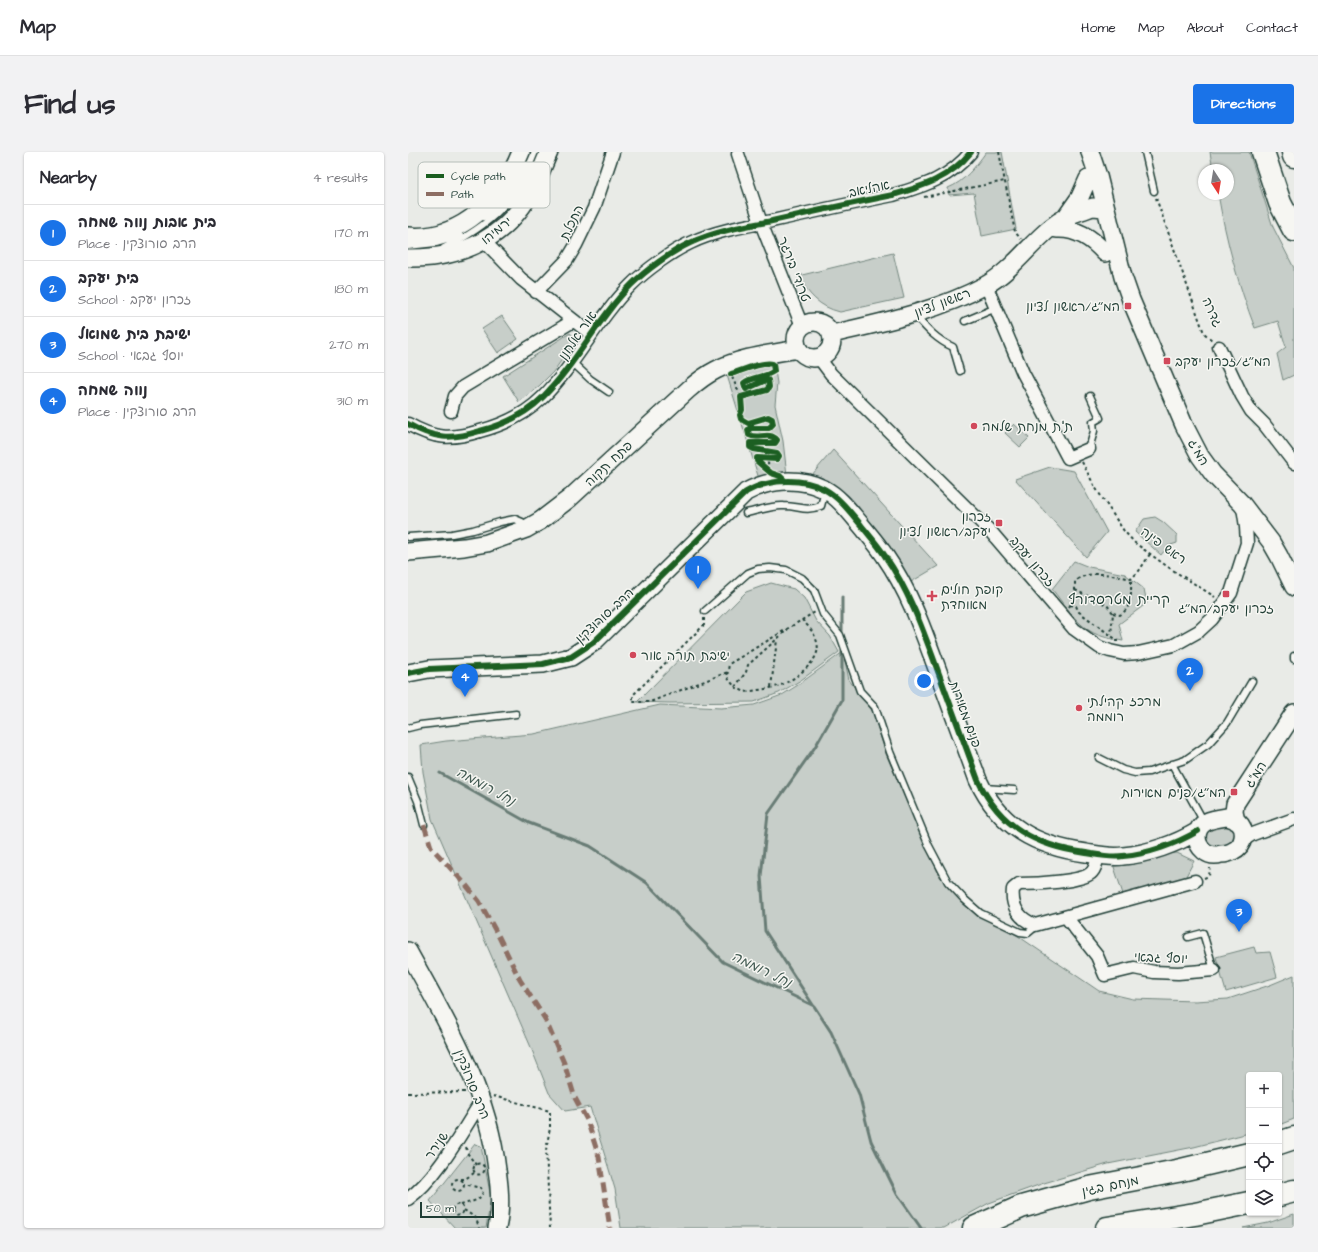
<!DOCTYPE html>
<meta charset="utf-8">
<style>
:root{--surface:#fff;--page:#f2f2f3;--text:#2b2b33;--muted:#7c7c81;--line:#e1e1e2;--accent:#1a73e8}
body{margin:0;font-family:"Architects Daughter","Playpen Sans Hebrew",sans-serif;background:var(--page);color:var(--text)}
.controls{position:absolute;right:12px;bottom:12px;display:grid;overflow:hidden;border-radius:4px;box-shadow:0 1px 3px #0004}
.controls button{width:36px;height:36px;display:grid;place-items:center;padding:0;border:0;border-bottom:1px solid var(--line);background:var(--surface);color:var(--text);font:20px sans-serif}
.compass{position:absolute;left:790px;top:12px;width:36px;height:36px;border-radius:50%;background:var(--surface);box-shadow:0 1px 3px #0004;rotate:168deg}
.scale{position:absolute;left:12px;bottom:10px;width:74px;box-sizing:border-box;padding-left:4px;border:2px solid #1f3d34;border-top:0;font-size:11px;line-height:14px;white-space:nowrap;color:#1f3d34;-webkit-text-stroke:3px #f6f6f2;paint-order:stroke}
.you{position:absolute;left:516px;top:529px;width:14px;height:14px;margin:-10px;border:3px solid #fff;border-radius:50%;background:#1a73e8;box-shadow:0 0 0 6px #1a73e833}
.badge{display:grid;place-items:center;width:26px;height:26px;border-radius:50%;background:var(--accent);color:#fff;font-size:13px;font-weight:700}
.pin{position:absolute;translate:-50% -33px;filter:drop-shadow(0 1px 2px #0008)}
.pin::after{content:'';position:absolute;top:21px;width:14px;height:12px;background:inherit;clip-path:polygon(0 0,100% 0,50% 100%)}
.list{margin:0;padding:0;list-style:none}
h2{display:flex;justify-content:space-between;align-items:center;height:52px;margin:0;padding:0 16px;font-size:17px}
h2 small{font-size:13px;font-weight:400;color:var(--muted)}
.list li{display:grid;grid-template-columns:26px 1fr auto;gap:12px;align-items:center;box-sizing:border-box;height:56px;padding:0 16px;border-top:1px solid var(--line)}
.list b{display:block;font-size:15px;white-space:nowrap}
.list p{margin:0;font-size:13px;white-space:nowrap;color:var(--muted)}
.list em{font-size:13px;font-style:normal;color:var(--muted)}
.icon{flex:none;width:22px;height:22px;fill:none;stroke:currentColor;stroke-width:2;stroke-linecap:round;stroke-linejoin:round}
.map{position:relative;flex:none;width:886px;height:1076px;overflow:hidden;border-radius:4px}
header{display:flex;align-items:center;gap:24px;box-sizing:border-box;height:56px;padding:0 20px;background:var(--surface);border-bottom:1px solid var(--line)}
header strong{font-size:19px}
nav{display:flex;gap:22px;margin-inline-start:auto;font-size:14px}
.intro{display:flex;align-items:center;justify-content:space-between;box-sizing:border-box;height:96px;padding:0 24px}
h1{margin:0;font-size:28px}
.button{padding:10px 18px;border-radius:4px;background:var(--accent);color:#fff;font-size:14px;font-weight:700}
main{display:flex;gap:24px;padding:0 24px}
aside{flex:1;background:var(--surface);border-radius:4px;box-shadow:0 1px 3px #0004}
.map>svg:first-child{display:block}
</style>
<header>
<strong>Map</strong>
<nav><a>Home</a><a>Map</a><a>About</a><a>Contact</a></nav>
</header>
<div class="intro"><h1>Find us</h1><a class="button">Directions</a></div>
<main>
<aside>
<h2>Nearby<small>4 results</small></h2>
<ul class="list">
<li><span class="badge">1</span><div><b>בית אבות נווה שמחה</b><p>Place · הרב סורוצקין</p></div><em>170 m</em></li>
<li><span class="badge">2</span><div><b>בית יעקב</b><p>School · זכרון יעקב</p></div><em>180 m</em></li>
<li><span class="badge">3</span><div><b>ישיבת בית שמואל</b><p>School · יוסף גבאי</p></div><em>270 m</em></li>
<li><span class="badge">4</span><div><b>נווה שמחה</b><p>Place · הרב סורוצקין</p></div><em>310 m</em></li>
</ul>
</aside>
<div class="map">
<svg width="886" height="1076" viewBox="0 0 886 1076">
<rect width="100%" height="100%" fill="#e9ebe7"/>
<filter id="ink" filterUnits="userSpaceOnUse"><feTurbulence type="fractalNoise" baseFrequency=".025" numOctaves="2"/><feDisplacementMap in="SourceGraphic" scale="8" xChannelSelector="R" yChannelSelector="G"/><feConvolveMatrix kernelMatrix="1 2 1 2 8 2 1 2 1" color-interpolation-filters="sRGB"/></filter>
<g filter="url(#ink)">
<!-- green -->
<path fill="#c7cec9" stroke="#73867e" d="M578,0H594L608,77L574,84L566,41L541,43L540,36C556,30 568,14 578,0Z
M802,0H841L865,75L886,116V223L875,228L869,202L878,195L870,169L847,176C830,132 818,88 810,42H820V18H805Z
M485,101L496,146L432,160C411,155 400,142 390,124Z
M94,164L110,187L90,201L74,177Z
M162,181L169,187L145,220L131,234L111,250L95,224Z
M365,206L369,231L367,253L375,289L379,323L351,327L318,220Z
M606,272L621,286L612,295L597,281Z
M425,298L530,414L503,430L487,405L403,324Z
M642,315L666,319L699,380L678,405L607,327Z
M747,365L755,370L769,383V391L760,394L753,403L727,380L736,367Z
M666,409L681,415L717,422L736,437L739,451L711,472L715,489C704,487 692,485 682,479C666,469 655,451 644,437Z
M363,431L386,437L396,446L408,469L422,484L431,500L393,528L371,541L346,550L262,551L229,550L338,440Z
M435,500L441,528L465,560L478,602L532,725L566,759L610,784L691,839L725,847L787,849L820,847L862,833L886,823V967L871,973V923H841V981L786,995L700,1012L636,1031L581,1051L536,1076H213L207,1037L182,955L157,959L141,941L122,893L24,667L15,620L13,593L38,589L126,582L252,553L313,556L346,553L374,543L390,533Z
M828,673L829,692L800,697L794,681L799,674Z
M769,701L786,709L777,726L715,742L705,712L747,702Z
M846,795L848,801L862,800L869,825L818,840L808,805Z
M67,992L73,994L83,1046L78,1076H47L22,1049Z
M886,1062V1076H835L860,1071Z"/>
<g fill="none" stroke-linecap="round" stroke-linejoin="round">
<!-- stream -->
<path stroke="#687c75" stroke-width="3" d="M434,484V445
M32,621L121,671L182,694L239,731L315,810L406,854L423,880L451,942L463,989L489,1042L513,1076
M405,853L357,779L353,724L360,662L407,595L434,548V493"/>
<!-- lane casing -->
<g stroke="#1f3d34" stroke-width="9">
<path id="lane" d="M737,0L746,39
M75,65L98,48
M0,94L28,91L52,84
M36,96C83,73 108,49 127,0
M508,164C519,177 529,188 545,195L552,219
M557,169L588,156
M164,210L182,227L201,240
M681,297L686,279L685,270L692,266L682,244
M338,361C350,359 364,353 376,354C392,354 396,360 413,354L417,339
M0,385L44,382L65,378L92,370L107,367L114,370L117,376
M297,459L340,421L350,417L362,416L378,418L394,426L406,438L415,462L432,483L452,539L467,555L482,600L521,694L540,730L556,747L572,761L612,780L620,781L626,776L627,773
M886,504V507
M0,576L12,573L108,562
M691,606L715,618L727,621L741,620L777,608L800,592L819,571L844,529
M764,612L796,670
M0,625L10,649L16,673
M576,636L606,638
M780,785L795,781L806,818"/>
</g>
<!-- street casing -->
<g stroke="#1f3d34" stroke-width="15">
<path id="street" d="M330,2L353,71L394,174
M76,89L113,127L183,182
M578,133L615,221L660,306L681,297
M128,140L159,108L168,93L186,56L205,0
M811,195L834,244L843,259L856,272L886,311
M411,206L423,222L583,380L666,477L691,495L702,499L716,502L730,501L766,493L791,479L804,467L823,441L839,391L838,375L835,355
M43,259L47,244L55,235L165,169
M0,272C26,287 43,288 72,279C95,273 118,262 135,245C169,211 189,167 223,133C238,118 263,100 282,91C307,79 337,74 364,69C404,60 445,51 485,43C516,34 542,26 563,0
M834,689L845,682L886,667
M690,703C689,708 688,716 684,720C676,730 626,732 611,732L605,737C603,754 611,767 627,773L787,729
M658,765L689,804L697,823L726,816L746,820L770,821L806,818
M0,1047C30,1025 53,981 73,950"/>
</g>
<!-- secondary casing -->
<g stroke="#1f3d34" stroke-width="20">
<path id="secondary" d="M682,0L690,24L715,125L723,148L776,273L792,304L805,322L834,352L863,390L871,404L886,435
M658,65L672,45L680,27
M649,77C669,76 684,86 697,101
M0,84C53,89 95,46 113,0
M0,106C55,107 101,85 126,34C132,23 136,11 141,0
M388 188a18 18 0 1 1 36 0a18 18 0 1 1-36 0Z
M424,182C476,170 530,159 578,133C614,113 633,71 673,59C677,58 681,56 685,55C689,55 693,56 697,56
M0,400L56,395L79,391L118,377L132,369L162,346L281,237C289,230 298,223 308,218C333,205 363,202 390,197
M0,521L21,517L135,512L163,505L186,490L338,340C361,327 392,325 416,337C431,345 442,360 453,373C461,383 470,393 477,404C502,440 516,481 531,522C544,558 557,593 570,628C592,675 628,694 678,701C690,703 703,706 715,704C740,702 768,692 790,679
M819,665C823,666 827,667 830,670C839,678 836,694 825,699C822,701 817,702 813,702C807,704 801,703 796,699C786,691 787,676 798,670C804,667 812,666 819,665Z
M828,669L826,660L827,652L886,561
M0,799C38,868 80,938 89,1018C92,1037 93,1058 89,1076"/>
</g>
<!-- highway casing -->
<g stroke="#1f3d34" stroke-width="25">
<path id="highway" d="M855,0L872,51L886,78
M885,0L886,4
M871,991L886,986
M871,1043L886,1039
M566,1076L613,1055L681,1036L769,1019L841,1002
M699,1076L787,1062L841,1051"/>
</g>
<!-- path -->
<path stroke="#1f3d34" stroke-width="2" stroke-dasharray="3 3" stroke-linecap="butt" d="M591,0L607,80L613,87
M516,45L597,29
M748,46L796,181L804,188
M324,225L333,245
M348,269L362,318
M674,310L687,335L716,379L727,391L760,415L807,445
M667,438L699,453L705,461L703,483
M662,453L668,454L671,460L709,488V490
M661,455L667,445V429C682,417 706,423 723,427L731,419L742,402
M705,461L712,463C725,455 723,440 723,427
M296,466V473L225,543V550H242L320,520
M394,468C403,476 414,491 408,503C404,514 384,529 373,533C362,537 349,538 337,540L327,535L319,525L321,512L407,460
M327,535L338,520L340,513L380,477
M363,535L369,488
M796,726L801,724L802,716
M0,941L57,940
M85,944L142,959V976L138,998L142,1076
M58,995L60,1002L68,1013
M65.5 1017a5.5 5.5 0 1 1 11 0a5.5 5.5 0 1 1-11 0Z
M44 1033a6 6 0 1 1 12 0a6 6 0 1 1-12 0Z
M53,1027H57L66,1021
M44.5 1058a5.5 5.5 0 1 1 11 0a5.5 5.5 0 1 1-11 0Z
M53,1053C61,1050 74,1049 75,1039L73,1036L56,1032
M56,1058L68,1066L71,1076"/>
<!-- lane -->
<use href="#lane" stroke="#f6f6f2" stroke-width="6"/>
<!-- street -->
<use href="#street" stroke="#f6f6f2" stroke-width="12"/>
<!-- secondary -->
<use href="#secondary" stroke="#f6f6f2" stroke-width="17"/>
<!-- highway -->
<use href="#highway" stroke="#f6f6f2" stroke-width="22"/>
<!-- quiet -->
<path stroke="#8d6e63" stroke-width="5" stroke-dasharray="10 5" stroke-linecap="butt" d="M16,673L23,695L58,733L71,749L91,785L112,828L137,867L156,911L167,946L179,968L191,1005L202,1076"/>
<!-- cycleway casing -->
<g stroke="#f6f6f2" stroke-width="8">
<path id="cycleway" d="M323,222C333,219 355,209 365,212L366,219C357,226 345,224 336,231L338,237L358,228H360L361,235L359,238L333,245L334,258L332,263L333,267L340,271L360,265L364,267L365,272L361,276H342L340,278L341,283C350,288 361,279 369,288L367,291H342V295L346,297L369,301L371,304L369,307L349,306V309L363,321L372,324L377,329
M0,272C26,287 43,288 72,279C95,273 118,262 135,245C169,211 189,167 223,133C238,118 263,100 282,91C307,79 337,74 364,69C404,60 445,51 485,43C516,34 542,26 563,0
M0,521L21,517L135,512L163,505L186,490L338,340C361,327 392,325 416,337C431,345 442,360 453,373C461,383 470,393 477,404C502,440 516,481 531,522C544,558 557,593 570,628C592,675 628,694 678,701C690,703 703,706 715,704C740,702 768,692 790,679"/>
</g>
<!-- cycleway -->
<use href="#cycleway" stroke="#1b5e20" stroke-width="6"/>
</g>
</g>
<!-- markers -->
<g fill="#d1495b" stroke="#f6f6f2" stroke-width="1.5">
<rect x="716" y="150" width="8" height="8" rx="2"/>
<rect x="755" y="205" width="8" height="8" rx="2"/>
<circle cx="566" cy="274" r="4"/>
<rect x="587" y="367" width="8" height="8" rx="2"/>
<rect x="814" y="438" width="8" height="8" rx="2"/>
<path d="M522 438h4v4h4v4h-4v4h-4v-4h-4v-4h4z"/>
<circle cx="225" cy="503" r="4"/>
<circle cx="671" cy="556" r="4"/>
<rect x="822" y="636" width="8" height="8" rx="2"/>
</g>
<g text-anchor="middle" stroke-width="3" stroke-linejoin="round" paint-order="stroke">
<!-- street labels -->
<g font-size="13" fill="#1f3d34" stroke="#f6f6f2">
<text transform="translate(461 36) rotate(-12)" y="5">אהליאב</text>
<text transform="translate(163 70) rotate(-64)" y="5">התכלת</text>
<text transform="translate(88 78) rotate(-39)" y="5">ירמיהו</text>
<text transform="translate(387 117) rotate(69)" y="5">טרודי בירגר</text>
<text transform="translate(534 150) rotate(-21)" y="5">ראשון לציון</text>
<text transform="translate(805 160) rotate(67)" y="5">גדרה</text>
<text transform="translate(169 183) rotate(-55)" y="5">אור אלחנן</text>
<text transform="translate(791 300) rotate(60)" y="5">המ"ג</text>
<text transform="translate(200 311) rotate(-43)" y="5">פתח תקוה</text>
<text transform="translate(756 393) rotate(36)" y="5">ראש פינה</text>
<text transform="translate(625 409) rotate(50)" y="5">זכרון יעקב</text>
<text transform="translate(196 463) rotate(-43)" y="5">הרב סורוצקין</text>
<text transform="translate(558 562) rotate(70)" y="5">פנים מאירות</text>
<text transform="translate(847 622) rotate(-57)" y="5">המ"ג</text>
<text transform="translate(753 805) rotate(2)" y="5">יוסף גבאי</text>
<text transform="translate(65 932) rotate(68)" y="5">הרב סורוצקין</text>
<text transform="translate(28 993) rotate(-55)" y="5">שנירר</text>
<text transform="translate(702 1033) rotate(-12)" y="5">מנחם בגין</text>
</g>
<!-- poi labels -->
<g font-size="13" fill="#1f3d34" stroke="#f6f6f2" text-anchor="start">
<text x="712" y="159" text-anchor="end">המ״ג/ראשון לציון</text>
<text x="767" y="214">המ״ג/זכרון יעקב</text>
<text x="574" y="279">ת"ת מנחת שלמה</text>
<text x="583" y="369" text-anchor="end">זכרון<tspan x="583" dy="15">יעקב/ראשון לציון</tspan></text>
<text x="533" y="442">קופת חולים<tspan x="533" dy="15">מאוחדת</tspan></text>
<text x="818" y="461" text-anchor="middle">זכרון יעקב/המ״ג</text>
<text x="233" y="508">ישיבת תורה אור</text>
<text x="679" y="554">מרכז קהילתי<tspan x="679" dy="15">רוממה</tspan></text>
<text x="818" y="645" text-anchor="end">המ״ג/פנים מאירות</text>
</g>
<!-- neighbourhood labels -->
<g font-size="14" fill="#1f3d34" stroke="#f6f6f2">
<text x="711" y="452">קריית מטרסדורף</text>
</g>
<!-- water labels -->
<g font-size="14" font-style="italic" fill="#445c54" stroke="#f6f6f2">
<text transform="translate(78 634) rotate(29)" y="5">נחל רוממה</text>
<text transform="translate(354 817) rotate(26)" y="5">נחל רוממה</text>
</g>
</g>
<!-- legend -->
<rect x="10" y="10" width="132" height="46" rx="6" fill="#f6f6f2" stroke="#b6beb9" stroke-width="1"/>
<rect x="18" y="22" width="18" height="4" fill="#1b5e20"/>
<rect x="18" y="40" width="18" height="4" fill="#8d6e63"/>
<g font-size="11" fill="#1f3d34">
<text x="43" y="28">Cycle path</text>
<text x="43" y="46">Path</text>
</g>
</svg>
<div class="controls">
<button>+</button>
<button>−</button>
<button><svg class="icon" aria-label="locate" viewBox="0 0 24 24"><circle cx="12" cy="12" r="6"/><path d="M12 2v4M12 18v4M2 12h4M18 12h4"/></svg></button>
<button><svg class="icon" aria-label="layers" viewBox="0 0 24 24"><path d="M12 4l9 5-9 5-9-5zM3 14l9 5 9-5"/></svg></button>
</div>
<svg class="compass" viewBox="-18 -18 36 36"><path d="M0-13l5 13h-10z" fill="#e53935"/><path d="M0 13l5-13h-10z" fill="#7c7c81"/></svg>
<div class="scale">50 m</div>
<div class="you"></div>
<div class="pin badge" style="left:290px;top:437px">1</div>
<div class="pin badge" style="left:782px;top:539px">2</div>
<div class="pin badge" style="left:831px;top:780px">3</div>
<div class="pin badge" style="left:57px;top:545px">4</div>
</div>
</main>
